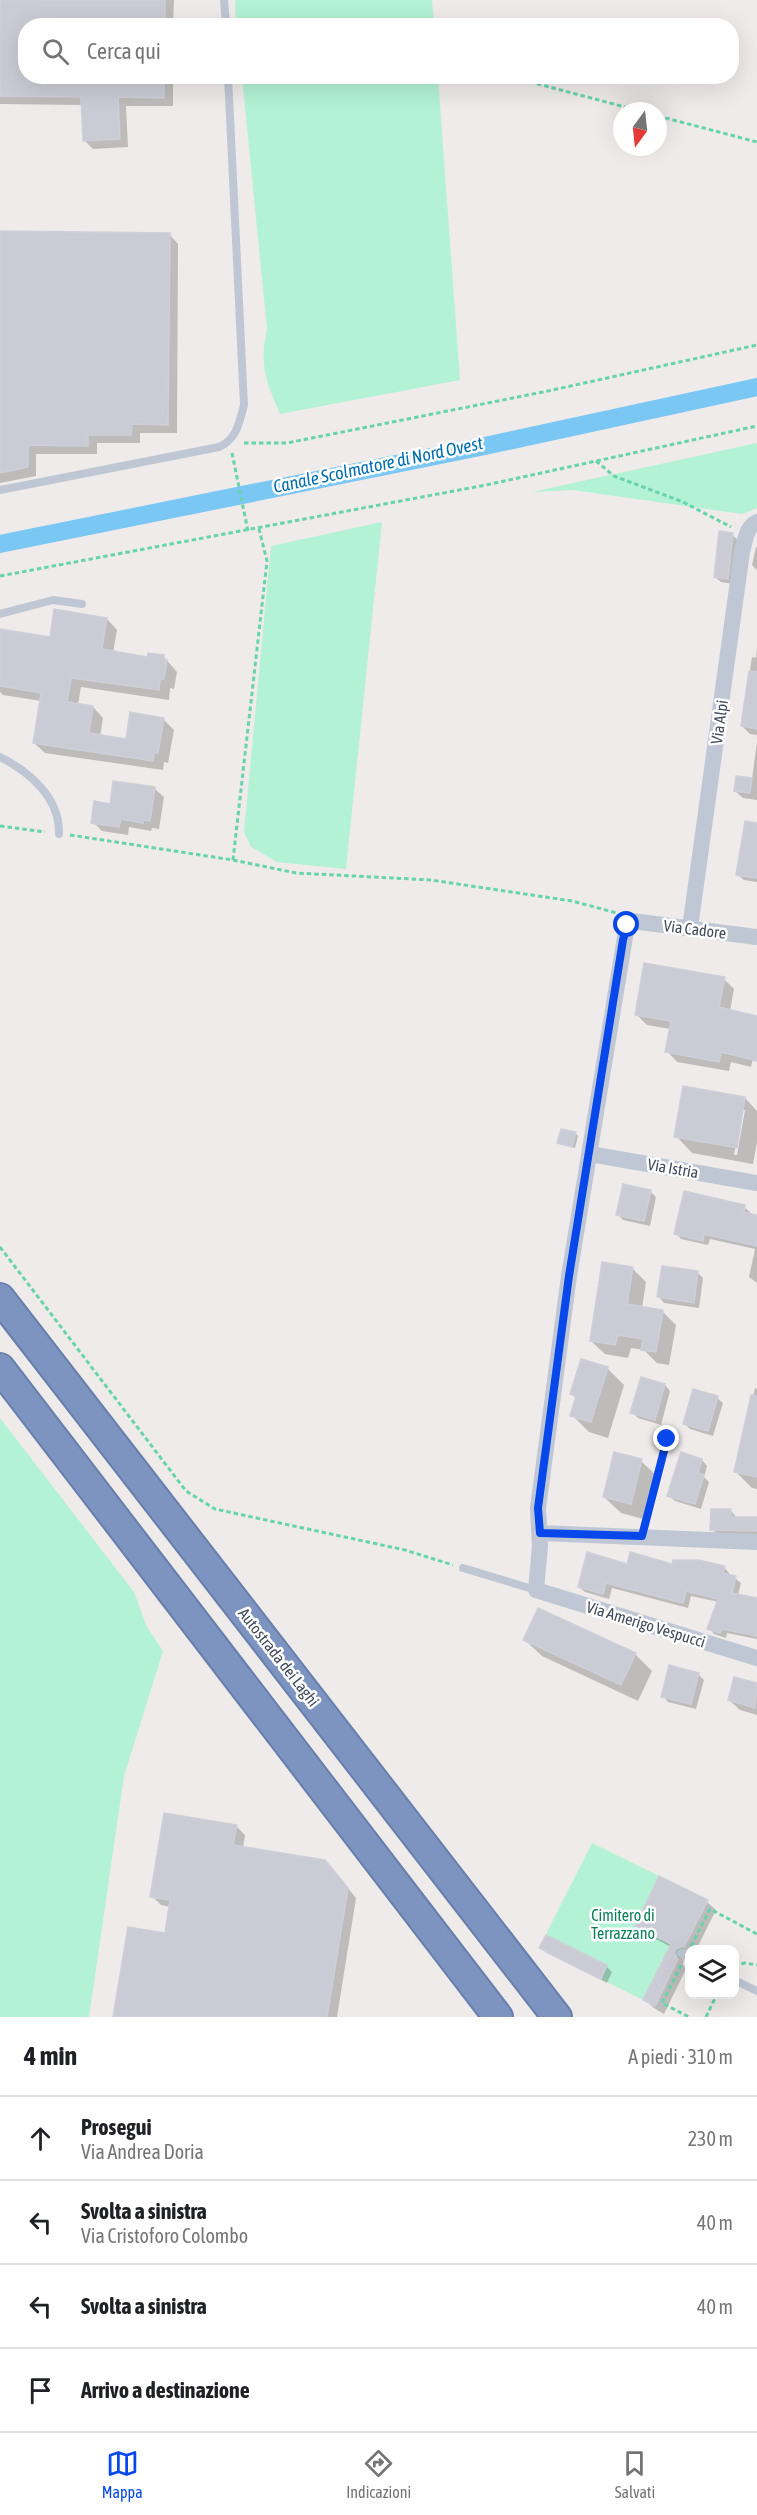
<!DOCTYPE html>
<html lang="it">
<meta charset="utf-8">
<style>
:root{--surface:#fff;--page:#f2f2f2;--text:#202124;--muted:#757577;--line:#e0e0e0;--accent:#0848ea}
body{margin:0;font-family:"Asap Condensed",sans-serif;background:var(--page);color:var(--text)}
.controls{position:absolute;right:18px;bottom:18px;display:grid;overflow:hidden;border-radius:12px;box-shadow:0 6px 24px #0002}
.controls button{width:54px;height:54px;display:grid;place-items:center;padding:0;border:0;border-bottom:2px solid var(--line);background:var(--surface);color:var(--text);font:30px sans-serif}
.compass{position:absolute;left:613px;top:102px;width:54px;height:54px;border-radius:50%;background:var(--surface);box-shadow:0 6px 24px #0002;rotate:195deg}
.stop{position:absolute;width:18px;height:18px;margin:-14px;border:4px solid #0848ea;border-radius:50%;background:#fff}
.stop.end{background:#0848ea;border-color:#fff;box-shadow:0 2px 6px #0008}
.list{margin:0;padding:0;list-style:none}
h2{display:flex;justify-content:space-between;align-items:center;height:78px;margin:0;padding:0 24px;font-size:26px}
h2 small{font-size:20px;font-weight:400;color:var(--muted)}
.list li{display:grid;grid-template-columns:39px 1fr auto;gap:18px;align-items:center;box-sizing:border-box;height:84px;padding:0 24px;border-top:2px solid var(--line)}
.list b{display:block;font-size:22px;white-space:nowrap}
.list p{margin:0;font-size:20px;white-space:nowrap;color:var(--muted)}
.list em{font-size:20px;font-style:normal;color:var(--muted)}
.icon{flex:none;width:33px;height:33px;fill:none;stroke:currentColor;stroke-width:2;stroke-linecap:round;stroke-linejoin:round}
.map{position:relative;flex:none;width:757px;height:2017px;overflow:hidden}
.search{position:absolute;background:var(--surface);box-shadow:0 6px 24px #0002;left:18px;right:18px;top:18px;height:66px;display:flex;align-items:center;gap:15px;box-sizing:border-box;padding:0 21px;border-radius:24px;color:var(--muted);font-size:22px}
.sheet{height:414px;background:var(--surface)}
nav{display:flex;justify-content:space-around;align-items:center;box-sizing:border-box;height:84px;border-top:2px solid var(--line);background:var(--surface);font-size:16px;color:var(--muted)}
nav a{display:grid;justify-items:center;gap:3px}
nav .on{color:var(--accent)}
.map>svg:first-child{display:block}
</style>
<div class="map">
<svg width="757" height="2017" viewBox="0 0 757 2017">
<rect width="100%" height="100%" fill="#eeebea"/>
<!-- green -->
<path fill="#b3f2d5" d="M235,0H432L434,25H236Z
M242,77H438L460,380L280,414C266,381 259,365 267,329Z
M757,443V508L742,514L573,490L532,492Z
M382,522L346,869L277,862L251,847L244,832L271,546Z
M0,1418L134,1592L147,1627L163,1651L124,1776L89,2017H0Z
M592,1843L708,1900L655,2006L539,1948Z"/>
<!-- shadow -->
<path fill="#0003" fill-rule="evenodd" d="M0,0H174L173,26H26V76H173V106H126L128,147L93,149L84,140L83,105L0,104Z
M0,233L170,235L178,244L177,433H140V443H97V454H36V476L0,483Z
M732,535L738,540L733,584L721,582L715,577Z
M756,547H757V570L752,565Z
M107,619L117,630L113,653L148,659L164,657L177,672L174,689L170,688L169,700L81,687L78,705L93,707L103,718L100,737L127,741L163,719L174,730L168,763L164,762L163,770L45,753L34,743L41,701L3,695L0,692V640L51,638Z
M757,647V735L750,734L742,726L752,657L756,658Z
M757,742V800L743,798L735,791L752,779Z
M155,789L164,797L159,829L152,828L151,831L129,827L128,835L102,831L93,822L111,805Z
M757,824V882L744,880L738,875Z
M724,979L734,989L730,1011L757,1017V1043L751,1067L731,1062L729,1071L677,1062L667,1051L671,1029L647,1025L637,1015Z
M745,1098L757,1111V1142L753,1164L692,1153L676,1136ZM742,1110H745L737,1155H734Z
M575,1133L578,1136L575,1148L559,1143Z
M650,1191L656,1197L650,1226L623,1220L618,1214Z
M744,1207L750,1212L749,1215L757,1217V1283L749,1277L755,1249L710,1239L708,1245L681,1239L676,1233Z
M632,1268L646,1282L642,1308L662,1311L676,1325L669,1365L657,1363L644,1350L631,1348L628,1358L605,1354L591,1341Z
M698,1273L703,1278L699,1308L664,1303L659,1297Z
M607,1368L624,1385L608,1438L589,1432L572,1415L577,1399L572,1394Z
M642,1379L665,1385L670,1391L661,1425L638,1418L632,1412Z
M755,1388L757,1389V1489L752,1488L735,1471Z
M717,1398L723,1403L713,1436L690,1429L685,1424Z
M702,1460L707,1466L704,1477L709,1482L701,1509L675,1501L669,1496Z
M641,1461L658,1477L647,1520L621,1513L604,1497Z
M731,1511L737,1518L757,1520V1536L718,1535L712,1529Z
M628,1566L724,1567L729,1573V1576L735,1578L741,1583L738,1595L757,1599V1639L727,1633L726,1638L714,1634L709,1628L719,1602L691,1596L688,1608L612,1588L609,1599L585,1592L579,1587Z
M525,1640L635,1654L652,1671L638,1701L542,1656Z
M698,1674L704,1680L696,1709L668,1702L663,1696Z
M735,1679L757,1685V1715L740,1710L729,1700Z
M236,1826L245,1835L243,1848L334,1871L356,1898L337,2017H115L166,1934L171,1907L161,1905L152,1896Z
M707,1902L716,1910L696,1950H690V1955L684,1959L683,1964L686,1969L664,2014L654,2008L645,2000L671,1947L646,1934L637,1925Z
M546,1937L607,1967L612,1972L607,1983L547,1953L541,1948Z"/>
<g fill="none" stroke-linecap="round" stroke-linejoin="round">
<!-- canal -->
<path stroke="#7bc7f3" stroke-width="18" d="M0,544L480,447L757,387"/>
</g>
<!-- building -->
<path fill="#cacbd4" stroke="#cecfd8" stroke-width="1.5" d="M0,0H165V26H26V76H164V98L118,97L120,139L83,141L81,97L0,96Z
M0,231L170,233L168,425L132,424L131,435H88V446L28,445V467L0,473Z
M719,531L733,533L728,579L714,577Z
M54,609L107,618L102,649L147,657L148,653L164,655V660H167L164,679H160L159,690L71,678L67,702L93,706L89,733L126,739L130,712L164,718L158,753H154L153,761L33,743L41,693L0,686V629L50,637Z
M749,671L757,672V729L741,726Z
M736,776L752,778L750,793L734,791Z
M113,781L155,787L150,821L143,820V823L121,819L119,827L91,823L94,801L110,804Z
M745,821L757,823V878L736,875Z
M644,963L725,977L719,1007L757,1016V1061L721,1052L719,1062L665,1052L671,1021L635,1015Z
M683,1086L745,1097L737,1148L674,1137Z
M561,1129L576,1132L572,1147L557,1143Z
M623,1184L651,1190L644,1221L616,1215Z
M684,1191L745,1205L744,1212L757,1215V1246L704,1234L703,1241L674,1234Z
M602,1262L633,1267L627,1304L663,1310L656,1352L641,1350L643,1339L618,1335L615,1345L590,1341Z
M662,1266L698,1271L694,1303L657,1297Z
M581,1359L608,1367L591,1422L570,1416L576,1396L570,1394Z
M641,1377L665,1384L655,1420L630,1413Z
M693,1389L718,1396L708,1431L683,1424Z
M751,1395L757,1396V1477L734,1472Z
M614,1452L642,1459L631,1504L603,1497Z
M681,1452L702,1459L698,1473L704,1475L695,1504L667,1496Z
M711,1509H731V1517H757V1531L710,1530Z
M587,1552L627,1564L630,1552L672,1564L673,1560H699L725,1566L723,1573L736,1576L732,1593L757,1598V1636L722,1629L720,1633L707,1629L718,1599L686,1591L683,1603L606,1583L603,1594L578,1587Z
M538,1608L636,1653L621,1685L523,1640Z
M669,1665L699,1673L691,1704L661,1697Z
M734,1677L757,1683L755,1708L728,1700Z
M164,1813L237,1825L233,1845L325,1860L348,1888L327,2017H113L128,1927L165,1933L170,1900L150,1897Z
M659,1876L708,1900L684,1947H680L675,1950V1954L678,1959L655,2006L643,2000L671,1944L635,1926Z
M546,1935L607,1965L601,1979L539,1948Z"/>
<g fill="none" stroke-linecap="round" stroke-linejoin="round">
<!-- highway casing -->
<g stroke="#687eab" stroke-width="32">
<path id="highway" d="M0,1298L557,2017
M0,1368L498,2017"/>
</g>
<!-- path -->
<path stroke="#68d3af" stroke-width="3" stroke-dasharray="4.5 3" stroke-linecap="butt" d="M508,76L640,111
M658,116L757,142
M244,443H287L548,391L757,345
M232,453L248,531
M596,461L614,476L683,502L731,527
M0,576L486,485L757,426
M0,826L45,832
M70,835L233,860L296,873L431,880L572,901L617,913
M233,860L267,561L259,529
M0,1247L186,1491L215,1509L405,1550L453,1565
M691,1946L710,1909L757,1934
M681,1965L662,2003L689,2017
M734,1965L745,1963L757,1965
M706,2017L717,1994"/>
<!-- lane -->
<path stroke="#bfc7d4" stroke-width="8" d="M224,0L226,26
M0,490L219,447C237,439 239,423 244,405L228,76
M0,614L53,600L82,604
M0,757C30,772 60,798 59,834
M642,1536L667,1439
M463,1568L536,1590
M681,1953L690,1957
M734,1980L757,1991"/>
<!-- street -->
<path stroke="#bfc7d4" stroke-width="16" d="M690,928L742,552C745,541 746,527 757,522
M757,937L632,921L627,925L569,1276L538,1508L540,1546L536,1590L757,1658
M590,1154L757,1183
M540,1533L757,1542"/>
<!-- highway -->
<use href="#highway" stroke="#7d93c0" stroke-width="28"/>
</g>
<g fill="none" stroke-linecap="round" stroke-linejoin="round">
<!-- route -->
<path stroke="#0848ea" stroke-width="8" d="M627,925L623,940L569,1276L538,1508L540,1533L642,1536L667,1439"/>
</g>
<g text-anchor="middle" stroke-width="5" stroke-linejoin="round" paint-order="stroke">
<!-- street labels -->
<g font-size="16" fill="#424b5a" stroke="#fff">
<text transform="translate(719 722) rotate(-82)" y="6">Via Alpi</text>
<text transform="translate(695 929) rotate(7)" y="6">Via Cadore</text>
<text transform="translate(673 1168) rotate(10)" y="6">Via Istria</text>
<text transform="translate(646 1624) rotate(17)" y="6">Via Amerigo Vespucci</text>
<text transform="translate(279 1657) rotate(52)" y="6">Autostrada dei Laghi</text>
</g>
<!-- park labels -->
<g font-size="16" fill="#0e8059" stroke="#fff">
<text x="623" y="1921">Cimitero di<tspan x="623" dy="18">Terrazzano</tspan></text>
</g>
<!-- water labels -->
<g font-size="18" font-style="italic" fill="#006faf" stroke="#fff">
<text transform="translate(378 465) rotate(-12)" y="6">Canale Scolmatore di Nord Ovest</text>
</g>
</g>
</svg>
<div class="controls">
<button><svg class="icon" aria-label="layers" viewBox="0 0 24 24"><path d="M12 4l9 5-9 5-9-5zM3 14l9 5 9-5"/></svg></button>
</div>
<svg class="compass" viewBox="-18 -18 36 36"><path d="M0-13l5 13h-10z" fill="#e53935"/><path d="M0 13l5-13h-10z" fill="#757577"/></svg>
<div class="stop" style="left:627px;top:925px"></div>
<div class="stop end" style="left:667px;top:1439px"></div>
<div class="search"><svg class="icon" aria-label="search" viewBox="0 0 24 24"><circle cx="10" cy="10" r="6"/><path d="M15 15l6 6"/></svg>Cerca qui</div>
</div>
<section class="sheet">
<h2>4 min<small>A piedi · 310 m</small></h2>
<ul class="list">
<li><svg class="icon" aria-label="ahead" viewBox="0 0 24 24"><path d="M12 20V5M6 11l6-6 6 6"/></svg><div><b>Prosegui</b><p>Via Andrea Doria</p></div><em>230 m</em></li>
<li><svg class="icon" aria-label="left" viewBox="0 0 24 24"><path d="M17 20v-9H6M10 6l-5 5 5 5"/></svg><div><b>Svolta a sinistra</b><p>Via Cristoforo Colombo</p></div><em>40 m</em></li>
<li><svg class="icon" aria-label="left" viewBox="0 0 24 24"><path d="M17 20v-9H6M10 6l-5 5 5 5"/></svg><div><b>Svolta a sinistra</b></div><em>40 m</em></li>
<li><svg class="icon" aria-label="arrive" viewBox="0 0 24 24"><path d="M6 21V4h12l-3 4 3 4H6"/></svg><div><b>Arrivo a destinazione</b></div></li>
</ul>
</section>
<nav>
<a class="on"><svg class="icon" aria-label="map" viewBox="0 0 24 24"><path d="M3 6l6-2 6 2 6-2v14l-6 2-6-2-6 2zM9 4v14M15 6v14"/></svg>Mappa</a>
<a><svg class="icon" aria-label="directions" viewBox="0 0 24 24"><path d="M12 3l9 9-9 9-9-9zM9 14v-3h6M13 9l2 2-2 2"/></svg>Indicazioni</a>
<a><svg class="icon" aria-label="saved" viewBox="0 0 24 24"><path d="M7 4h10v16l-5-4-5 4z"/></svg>Salvati</a>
</nav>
